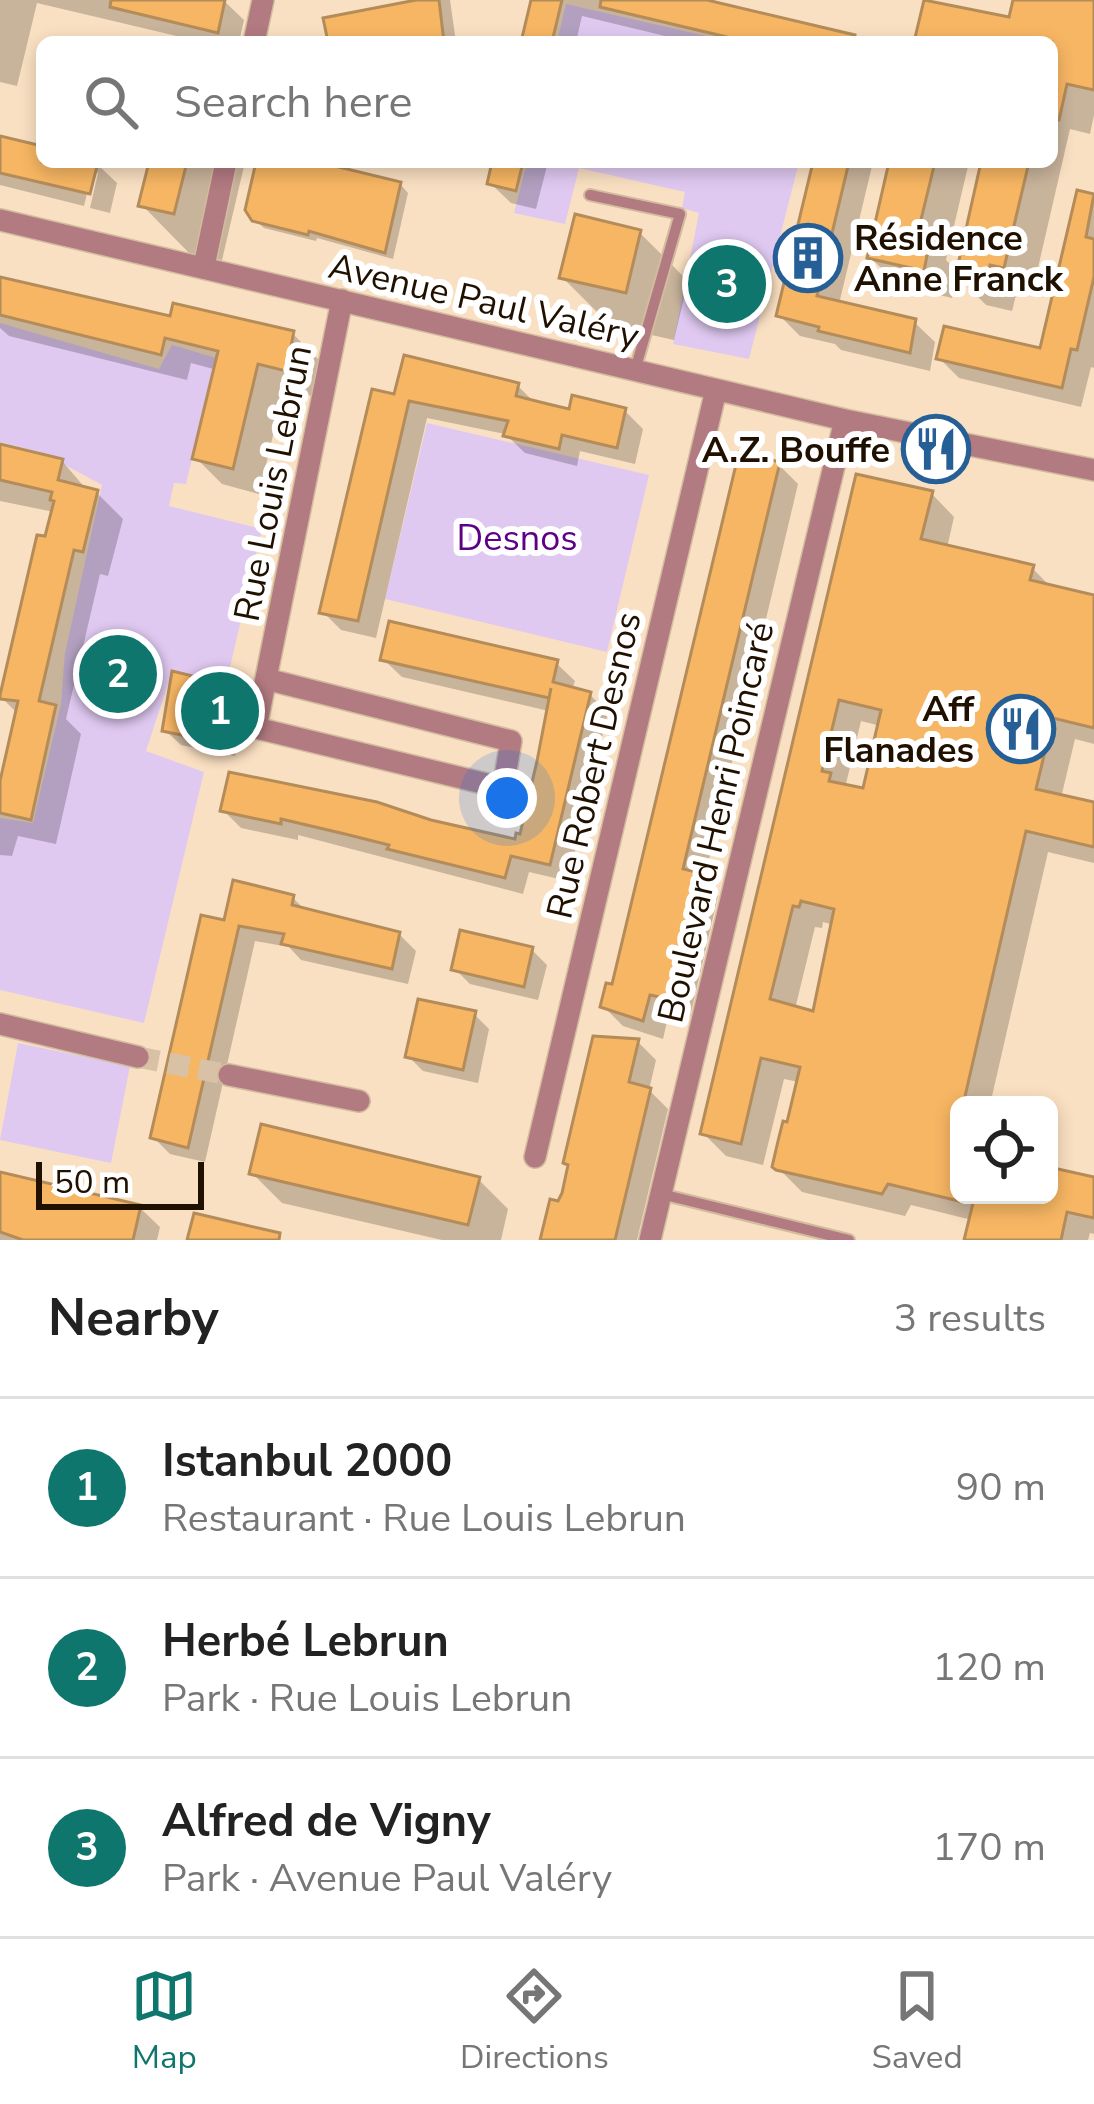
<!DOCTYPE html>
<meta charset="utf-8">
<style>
:root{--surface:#fff;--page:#f2f2f2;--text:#222;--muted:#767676;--line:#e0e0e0;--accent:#0f766e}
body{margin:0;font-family:"Nunito Sans",sans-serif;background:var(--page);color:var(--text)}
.controls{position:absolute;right:36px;bottom:36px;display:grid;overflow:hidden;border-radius:18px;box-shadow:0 6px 18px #0003}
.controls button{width:108px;height:108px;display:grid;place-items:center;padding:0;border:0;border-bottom:3px solid var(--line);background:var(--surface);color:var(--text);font:60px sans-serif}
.scale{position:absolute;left:36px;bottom:30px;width:168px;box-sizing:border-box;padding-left:12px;border:6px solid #201000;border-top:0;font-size:33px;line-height:42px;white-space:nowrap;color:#201000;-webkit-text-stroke:9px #fff;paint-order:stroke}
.you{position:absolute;left:507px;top:798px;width:42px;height:42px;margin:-30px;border:9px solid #fff;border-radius:50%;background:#1a73e8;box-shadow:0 0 0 18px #1a73e833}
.badge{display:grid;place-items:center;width:78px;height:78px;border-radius:50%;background:var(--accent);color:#fff;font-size:39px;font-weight:700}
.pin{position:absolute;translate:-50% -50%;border:6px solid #fff;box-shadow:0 3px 12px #0006}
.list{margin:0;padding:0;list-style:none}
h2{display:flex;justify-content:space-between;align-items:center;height:156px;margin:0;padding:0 48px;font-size:51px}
h2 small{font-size:39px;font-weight:400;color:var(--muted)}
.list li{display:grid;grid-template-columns:78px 1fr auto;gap:36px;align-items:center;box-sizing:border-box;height:180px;padding:0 48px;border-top:3px solid var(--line)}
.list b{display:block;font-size:45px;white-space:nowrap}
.list p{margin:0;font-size:39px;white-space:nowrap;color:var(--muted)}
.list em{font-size:39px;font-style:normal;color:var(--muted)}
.icon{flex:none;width:66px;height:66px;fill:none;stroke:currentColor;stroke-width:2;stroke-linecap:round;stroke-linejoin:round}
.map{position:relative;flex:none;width:1094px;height:1240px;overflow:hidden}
.search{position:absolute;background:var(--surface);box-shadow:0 6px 18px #0003;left:36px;right:36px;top:36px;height:132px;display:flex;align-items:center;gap:30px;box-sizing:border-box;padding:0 42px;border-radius:18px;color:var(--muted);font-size:45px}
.sheet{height:696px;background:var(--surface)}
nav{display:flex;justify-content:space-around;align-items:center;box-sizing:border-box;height:168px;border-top:3px solid var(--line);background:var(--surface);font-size:33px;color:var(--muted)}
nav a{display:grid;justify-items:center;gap:6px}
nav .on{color:var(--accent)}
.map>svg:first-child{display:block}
</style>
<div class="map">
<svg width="1094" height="1240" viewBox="0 0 1094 1240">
<rect width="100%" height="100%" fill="#fae0c2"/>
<!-- green -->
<path fill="#e0c9f1" d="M566,4L732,42H557Z
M527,162H799L749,359L673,344L699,213L682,208L685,192L579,168L565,224L514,213Z
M0,323L159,369L172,345L216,358L186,484L174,483L169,506L262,529L227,680L176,672L171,675L146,751L204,772L144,1023L0,990V818L33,823L61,704L65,653L102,485L43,453L0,442Z
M427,423L649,475L607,652L385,599Z
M18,1043L130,1066L111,1163L0,1140Z"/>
<!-- shadow -->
<path fill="#0003" fill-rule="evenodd" d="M0,0H223L244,20L239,42H202L37,3L17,86L0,82Z
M415,0H450L456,42H331L415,3Z
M539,0H694L869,42H690L582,16L576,42H524Z
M1016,0H1094V115L1090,134L1070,129L1032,294L1017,291L1012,311L986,305L956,275L952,298L898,285L870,257L891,162H969L946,260L959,273L984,162H1052V42H918L927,1L1011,21Z
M0,140L42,150V162L96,163L117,183L110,213L90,208L98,173H92L84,206L0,185Z
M152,162H245L222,260L189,253L142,205Z
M260,162H345L343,171L400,184L408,193L393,259L317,238L316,241L264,228L254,219Z
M495,162H548L536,209L511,203L490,183Z
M816,162H873L839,304L914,322L935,342L930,371L841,350L835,344L800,336L779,315Z
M1080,193L1094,197V368L1091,367L1081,407L959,378L939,358L1042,352Z
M639,232L688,281L674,340L611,326L562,277Z
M0,279L172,320L293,334L320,361L312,396L284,389L259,494L222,484L196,458L217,370L191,363L187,380L9,336L0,328Z
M518,386L536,404L571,412L625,411L643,429L635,464L580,451L577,466L525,453L505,434L427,418L376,638L341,630L323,612L396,398Z
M0,446L62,461L87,490L97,493L123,519L108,576L100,574L66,719L81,734L56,844L18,836L12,856L0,855V795L18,714L2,698L54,512L0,501Z
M778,464L798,484L704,881L718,896L690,1017L669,1013L663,1039L623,1026L603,1006L614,987Z
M859,477L932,494L954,517L947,548L1032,568L1053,589L1094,598V744L1075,739L1061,798L1094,805V863L1048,852L990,1105H959V1195H1049V1170L1094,1180V1234L1090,1233L1088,1240H967L972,1220L911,1205L905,1216L802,1192L776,1166L799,1082L784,1079L763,1165L726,1156L703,1133ZM861,721L881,726L865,792L845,788ZM823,922L834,925L815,1015L795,1009L815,927L822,928Z
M383,659L556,663L575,681L572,690L589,694L608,712L568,881L529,872L523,894L298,835V840L241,828L223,810L430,823L517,843L522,837L549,711L402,677Z
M232,688L247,703L235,756L181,745L165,730Z
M293,898L306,911L399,934L416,951L408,984L301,960L289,947L255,941L205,1162L170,1154L153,1137L227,923Z
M532,950L547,965L538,1000L470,984L455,969Z
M474,1014L489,1029L478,1083L423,1071L408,1056Z
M638,1042L656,1060L649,1090L668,1109L637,1240H543L552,1202L559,1204Z
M252,1173L479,1180L508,1209L501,1240H442L282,1203Z
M0,1175L140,1208L160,1227L157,1240H0Z"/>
<!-- building -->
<path fill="#f7b663" stroke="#b48c5a" stroke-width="3" fill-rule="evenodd" d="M111,0H225L218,33L110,7Z
M416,0H439L444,42H328L323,18Z
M531,0H562L552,42H521Z
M601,0H707L855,35L854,42H748L600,7Z
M924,0L1009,17L1013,0H1094V90L1067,84L1059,120L1052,119V42H914Z
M0,136L42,146V162H98L90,194L0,173Z
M149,162H187L174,214L138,206Z
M256,162H318L401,182L385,253L309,231L308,235L252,221L245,210Z
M492,162H523L516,191L487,184Z
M813,162H849L817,296L916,319L910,353L818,331L819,327L776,316Z
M889,162H935L917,236L930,240L924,271L867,258Z
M981,162H1029L1004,268L990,265L985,285L955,278Z
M1077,190L1094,194L1086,237L1094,239V277L1077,350L1071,349L1062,388L936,359L944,326L1040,348Z
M575,214L641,230L626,293L559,278Z
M0,277L170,316L173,303L294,331L286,371L258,364L233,469L192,459L218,351L165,338L161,355L0,315Z
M404,355L519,383L516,396L548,404L569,409L572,395L626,408L617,448L562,435L559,449L503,436L508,421L409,401L358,621L319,613L372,389L394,394Z
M0,444L63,459L58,480L98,490L83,552L74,550L39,701L56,705L31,820L0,813V781L18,701L0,699V695L37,535L45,536L54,501L50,500L52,492L0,480Z
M739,452L780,462L683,869L700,873L670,999L650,995L643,1021L600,1007L606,983L612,984Z
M856,474L933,491L921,539L1034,565L1030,580L1094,595V728L1053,718L1036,789L1094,802V847L1026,831L963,1105H959L954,1145L959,1146V1201L888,1184L882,1194L776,1170L772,1167L778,1141L783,1121L787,1122L800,1067L761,1058L741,1144L700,1134ZM839,700L881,710L863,788L829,781L831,773L822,771ZM801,901L834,909L813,1011L770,999L793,906L799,907Z
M389,621L558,660L553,682L591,692L550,865L511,856L505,878L387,849L389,845L345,834L281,819V824L220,811L229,772L377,802L431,820L515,839L516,833L520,834L537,761L551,688L549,698L380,660Z
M172,671L234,686L220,743L162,731Z
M233,880L294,895L292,905L400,932L392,969L281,944L284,934L239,926L188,1148L150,1138L201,915L224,920Z
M460,930L533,947L524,987L451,970Z
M418,999L476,1011L463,1070L405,1057Z
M593,1036L639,1039L629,1082L651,1088L615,1240H540L550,1199L558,1201L562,1193L568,1165L563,1163Z
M261,1124L480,1177L468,1225L249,1174Z
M1049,1167L1094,1177V1218L1067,1212L1061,1240H964L975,1195H1049Z
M0,1172L141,1205L133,1240H23L0,1232Z
M194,1213L280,1233L279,1240H187Z"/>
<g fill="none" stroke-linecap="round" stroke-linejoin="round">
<!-- minor-tunnel -->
<path stroke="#d9c1a5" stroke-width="21" stroke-dasharray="21 10" stroke-linecap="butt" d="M138,1057L229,1075"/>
<!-- service casing -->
<g stroke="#d3bb9f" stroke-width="14">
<path id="service" d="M590,195L680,214L635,370
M661,1194L849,1240"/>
</g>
<!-- minor casing -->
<g stroke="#d3bb9f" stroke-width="24">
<path id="minor" d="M254,42L263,0
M0,220L845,420L1094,470
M204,266L226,162
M266,679L511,741L503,788L256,728L342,300
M0,1024L138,1057
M229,1075L359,1101
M535,1157L716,390
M650,1240L845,420"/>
</g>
<!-- service -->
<use href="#service" stroke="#b27a81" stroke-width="10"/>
<!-- minor -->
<use href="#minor" stroke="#b27a81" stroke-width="21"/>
</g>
<!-- icons -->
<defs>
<g id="building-ring" transform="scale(3.45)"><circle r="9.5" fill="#fff" stroke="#265f96" stroke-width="1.5"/><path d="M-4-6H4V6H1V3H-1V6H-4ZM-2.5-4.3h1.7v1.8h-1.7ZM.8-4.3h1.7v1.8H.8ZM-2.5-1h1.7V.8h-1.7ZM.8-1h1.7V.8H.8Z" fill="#265f96"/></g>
<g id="restaurant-ring" transform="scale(3.45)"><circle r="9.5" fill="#fff" stroke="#265f96" stroke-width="1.5"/><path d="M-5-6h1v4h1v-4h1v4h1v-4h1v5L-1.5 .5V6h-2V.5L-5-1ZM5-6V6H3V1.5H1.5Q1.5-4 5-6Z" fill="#265f96"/></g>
</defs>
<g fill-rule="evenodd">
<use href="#building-ring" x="808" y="258"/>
<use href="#restaurant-ring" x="936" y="449"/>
<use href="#restaurant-ring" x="1021" y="729"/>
</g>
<g text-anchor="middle" stroke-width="12" stroke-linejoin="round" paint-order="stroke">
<!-- poi labels -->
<g font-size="36" font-weight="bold" fill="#201000" stroke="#fff" text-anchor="end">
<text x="854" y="250" text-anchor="start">Résidence<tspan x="854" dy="41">Anne Franck</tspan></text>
<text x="890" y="462">A.Z. Bouffe</text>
<text x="974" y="721">Aff<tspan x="974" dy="41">Flanades</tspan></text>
</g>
<!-- street labels -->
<g font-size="36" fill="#201000" stroke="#fff">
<text transform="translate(484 300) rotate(13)" y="13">Avenue Paul Valéry</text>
<text transform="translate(272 483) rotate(-79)" y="13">Rue Louis Lebrun</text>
<text transform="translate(593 765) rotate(-77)" y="13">Rue Robert Desnos</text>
<text transform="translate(715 822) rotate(-77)" y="13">Boulevard Henri Poincaré</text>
</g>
<!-- park labels -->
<g font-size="36" fill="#5e0086" stroke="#fff">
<text x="517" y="550">Desnos</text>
</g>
</g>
</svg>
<div class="controls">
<button><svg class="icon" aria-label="locate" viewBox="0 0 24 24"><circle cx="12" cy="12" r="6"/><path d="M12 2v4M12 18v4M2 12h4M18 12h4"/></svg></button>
</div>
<div class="scale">50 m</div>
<div class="you"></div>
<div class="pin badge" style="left:220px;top:711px">1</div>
<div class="pin badge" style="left:118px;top:674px">2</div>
<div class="pin badge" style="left:727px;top:284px">3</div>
<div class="search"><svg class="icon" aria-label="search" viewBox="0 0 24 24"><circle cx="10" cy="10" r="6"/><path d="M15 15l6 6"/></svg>Search here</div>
</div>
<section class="sheet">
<h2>Nearby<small>3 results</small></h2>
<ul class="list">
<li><span class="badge">1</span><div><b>Istanbul 2000</b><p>Restaurant · Rue Louis Lebrun</p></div><em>90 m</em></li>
<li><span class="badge">2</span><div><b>Herbé Lebrun</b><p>Park · Rue Louis Lebrun</p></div><em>120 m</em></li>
<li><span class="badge">3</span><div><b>Alfred de Vigny</b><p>Park · Avenue Paul Valéry</p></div><em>170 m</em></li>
</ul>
</section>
<nav>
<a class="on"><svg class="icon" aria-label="map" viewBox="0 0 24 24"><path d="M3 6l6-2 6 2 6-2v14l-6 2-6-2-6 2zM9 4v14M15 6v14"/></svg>Map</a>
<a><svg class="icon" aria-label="directions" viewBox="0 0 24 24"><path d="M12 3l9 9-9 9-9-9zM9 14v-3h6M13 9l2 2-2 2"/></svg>Directions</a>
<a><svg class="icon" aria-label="saved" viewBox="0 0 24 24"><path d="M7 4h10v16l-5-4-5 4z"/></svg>Saved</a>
</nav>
